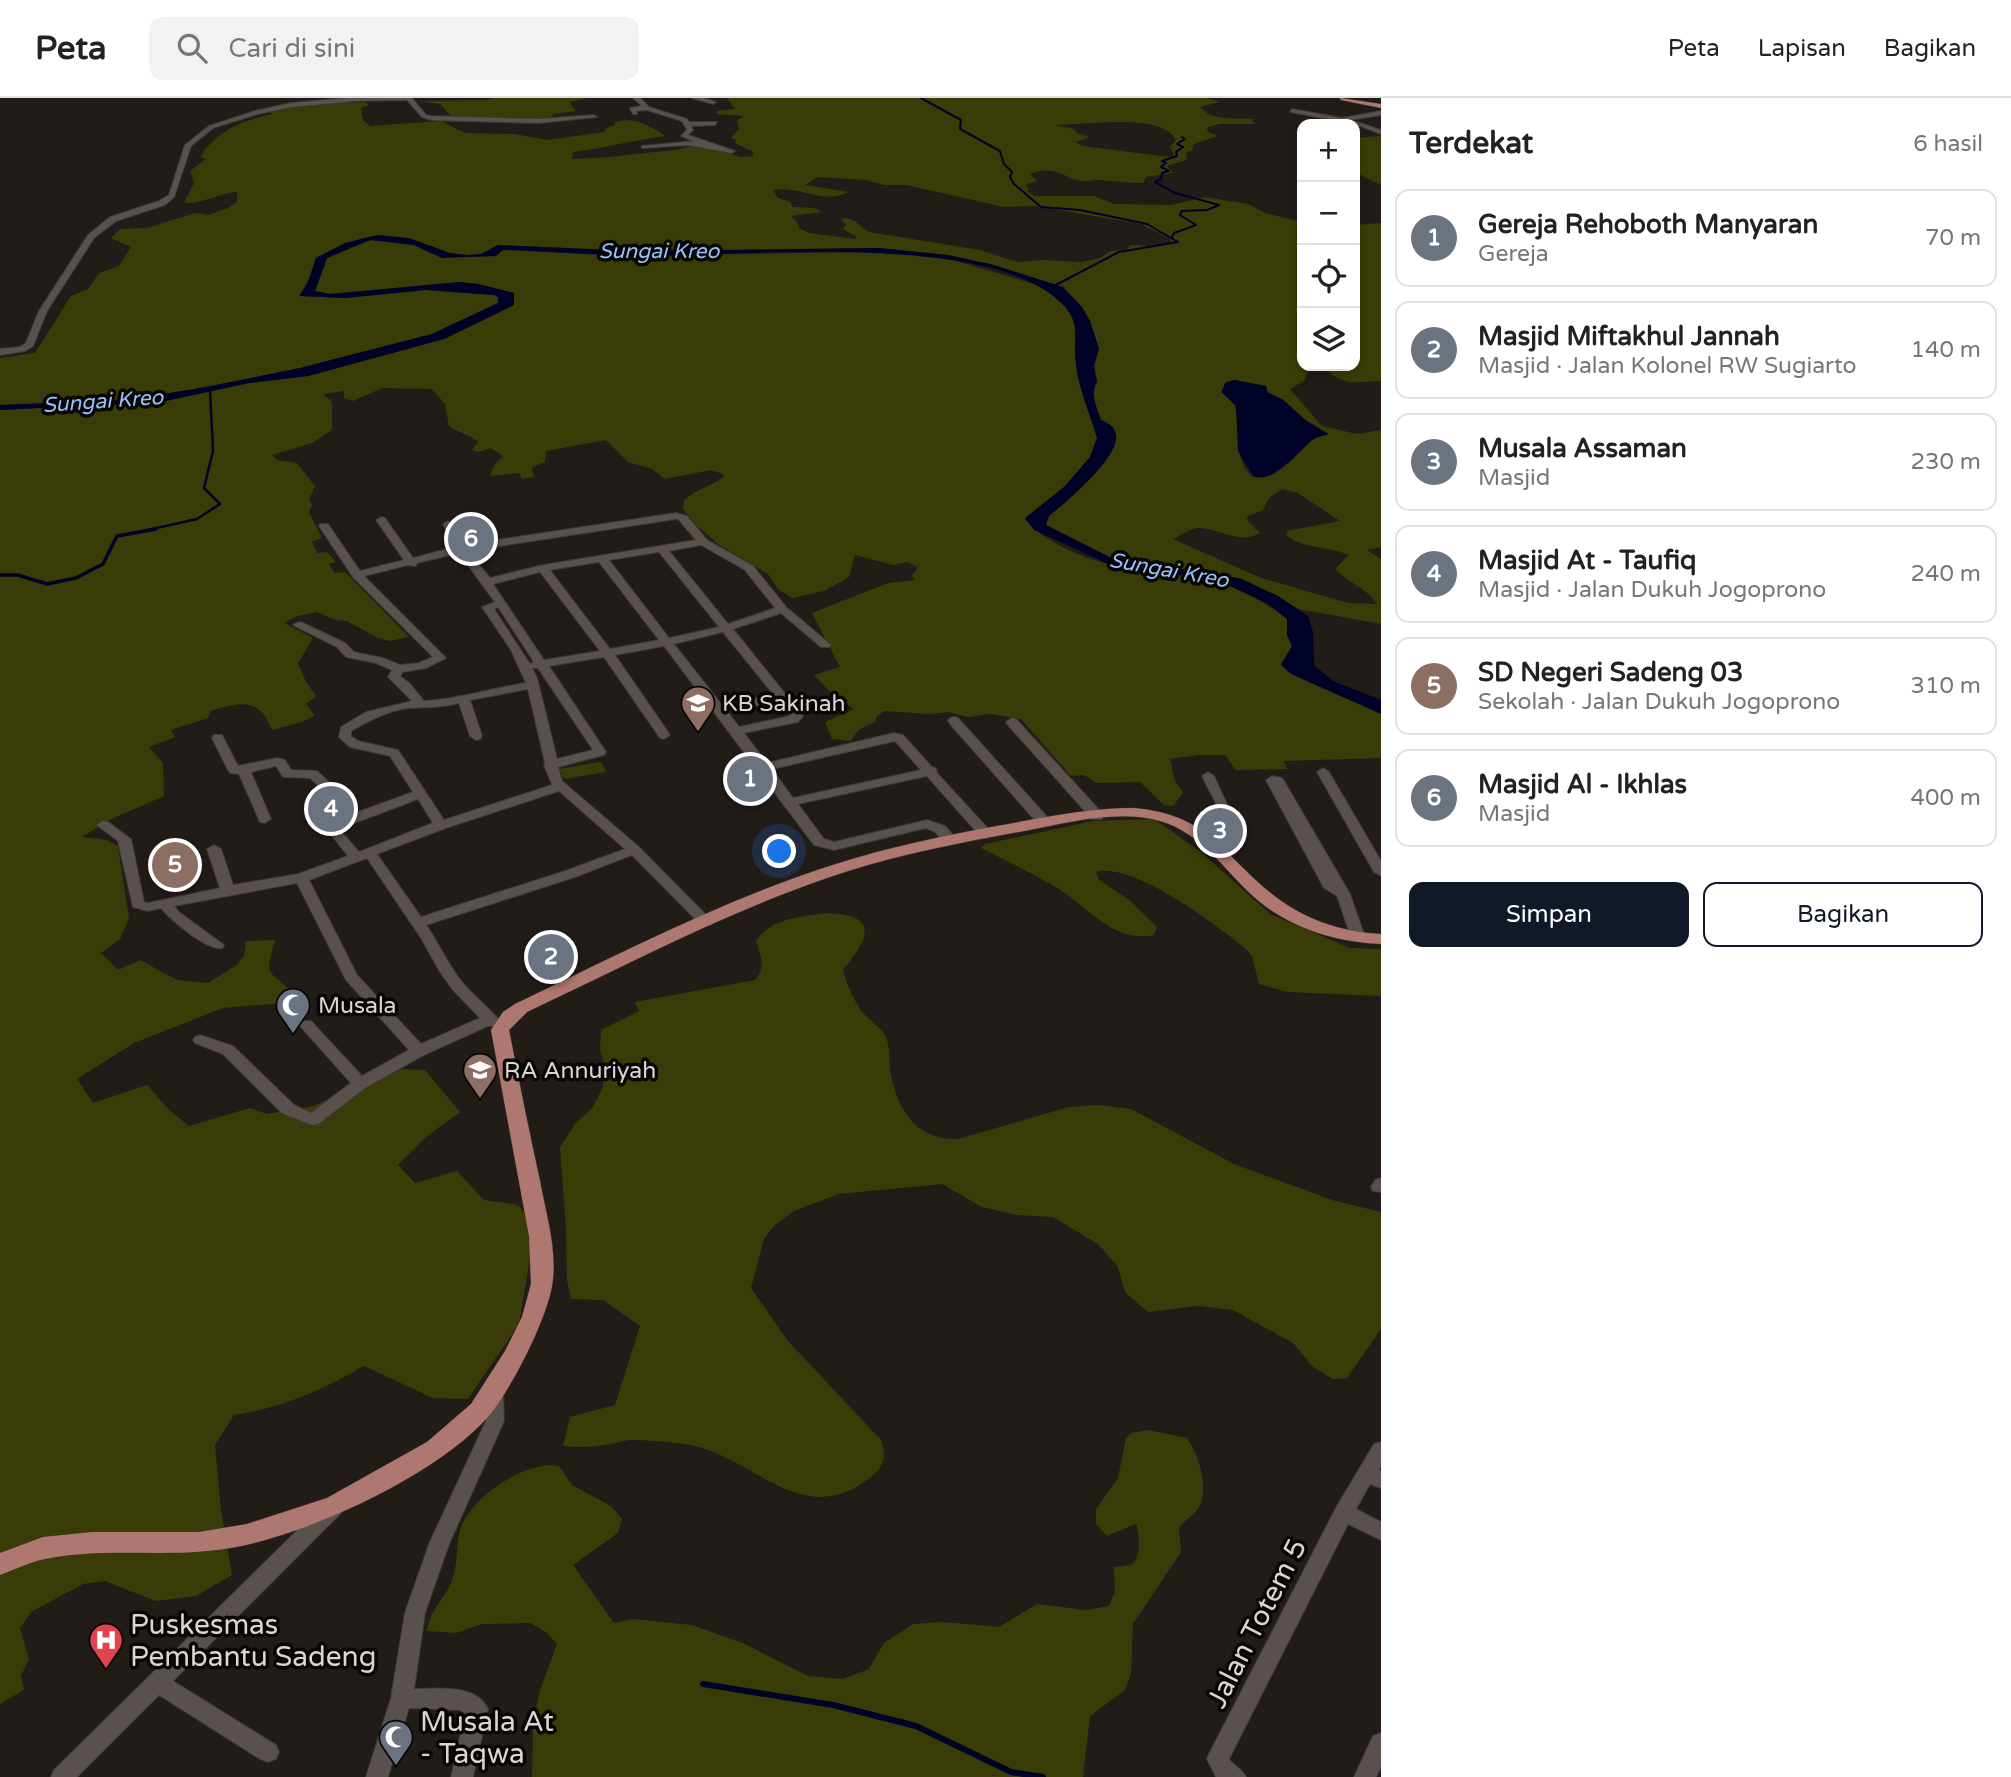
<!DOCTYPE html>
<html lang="id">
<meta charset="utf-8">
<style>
:root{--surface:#fff;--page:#f2f2f2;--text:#222;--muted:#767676;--line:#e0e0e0;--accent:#111827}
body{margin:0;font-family:"Varela Round",sans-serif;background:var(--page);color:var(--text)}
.controls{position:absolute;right:21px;top:21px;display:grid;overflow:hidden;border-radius:14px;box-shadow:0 4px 10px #0003}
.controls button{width:63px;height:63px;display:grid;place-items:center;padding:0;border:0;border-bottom:2px solid var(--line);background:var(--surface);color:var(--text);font:35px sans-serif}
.you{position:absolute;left:780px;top:754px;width:24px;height:24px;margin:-18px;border:5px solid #fff;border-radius:50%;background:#1a73e8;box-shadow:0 0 0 10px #1a73e833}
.badge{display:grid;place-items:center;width:46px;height:46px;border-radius:50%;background:var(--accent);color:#fff;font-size:23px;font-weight:700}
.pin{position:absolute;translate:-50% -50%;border:4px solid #fff;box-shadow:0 2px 7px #0006}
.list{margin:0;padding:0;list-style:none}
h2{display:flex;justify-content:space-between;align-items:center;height:91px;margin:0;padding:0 28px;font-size:30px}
h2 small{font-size:23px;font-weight:400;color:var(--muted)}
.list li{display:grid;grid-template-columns:46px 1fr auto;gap:21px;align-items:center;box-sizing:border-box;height:98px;margin:0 14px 14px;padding:0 14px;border:2px solid var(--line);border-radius:14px}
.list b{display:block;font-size:26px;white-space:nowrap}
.list p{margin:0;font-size:23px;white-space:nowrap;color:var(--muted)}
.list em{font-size:23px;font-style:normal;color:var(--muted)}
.actions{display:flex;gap:14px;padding:21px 28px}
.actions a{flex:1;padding:16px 0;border:2px solid var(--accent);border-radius:14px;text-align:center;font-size:24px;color:var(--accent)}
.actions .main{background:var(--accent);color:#fff}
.icon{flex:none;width:38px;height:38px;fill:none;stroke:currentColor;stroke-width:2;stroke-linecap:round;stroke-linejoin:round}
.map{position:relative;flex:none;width:1381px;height:1679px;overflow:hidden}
header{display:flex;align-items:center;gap:42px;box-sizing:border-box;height:98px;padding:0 35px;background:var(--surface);border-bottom:2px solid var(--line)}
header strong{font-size:33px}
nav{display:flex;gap:38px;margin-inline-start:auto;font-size:24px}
.search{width:490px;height:63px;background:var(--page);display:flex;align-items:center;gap:18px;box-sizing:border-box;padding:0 24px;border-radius:14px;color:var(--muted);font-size:26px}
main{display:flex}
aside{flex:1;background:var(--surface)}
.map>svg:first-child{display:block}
</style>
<header>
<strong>Peta</strong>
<div class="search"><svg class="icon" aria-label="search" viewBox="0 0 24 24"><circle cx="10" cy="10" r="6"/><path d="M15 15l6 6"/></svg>Cari di sini</div>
<nav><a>Peta</a><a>Lapisan</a><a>Bagikan</a></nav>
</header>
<main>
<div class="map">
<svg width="1381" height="1679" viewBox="0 0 1381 1679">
<rect width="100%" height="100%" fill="#221c19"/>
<!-- green -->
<path fill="#3a3c07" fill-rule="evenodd" d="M493,0H584L586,1L569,4L576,13L554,16L549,21L458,20L451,18L440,6L417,3L487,2Z
M727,0H1206L1220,4L1200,9C1211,23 1235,20 1254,21L1252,24L1257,26H1220L1208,29L1207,33L1217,38L1194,46L1192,52L1187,54L1186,62L1167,68L1173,75L1146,79L1143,85C1128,85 1114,83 1099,82C1094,81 1088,84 1083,83C1063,81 1058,66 1030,76L1037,83L1025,87L1029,91L1027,93L1034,98H1094L1114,106L1172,107L1204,99L1248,106L1265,115L1302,124V268H1355V127L1381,125V283C1357,283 1345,290 1326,271L1308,272L1305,282L1290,291L1322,328L1357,336L1381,332V449L1367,452L1381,461V526L1298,511L1278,498L1205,473L1123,466L1046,427L1049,418L1069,401L1111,327L1101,322C1097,310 1090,296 1097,284L1094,268L1099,251L1090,223L1082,209L1062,189L994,167L948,157L879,150L635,153L498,147C491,150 485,155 478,156C446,162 412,137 377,138C357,138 334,152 316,160L308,184L300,198L345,200L426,192L494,197L500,201L498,205L432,236L300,270L206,289L128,302L0,307V260L35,255L71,198L88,191L99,175L119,168L131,149L111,140L120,131L147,130L195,115L208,117L228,110L237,104V94C218,95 204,106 184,105L194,85L190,73L206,61L200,59C217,32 242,23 272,16L269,13L300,7L364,4L369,7L361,10L363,22L370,28L441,23L465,35L514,36L548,42L604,34L607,30L615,27V24C637,18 650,29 666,38C635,42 604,50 573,54L572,61L609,59L681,51L694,47H707L740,59L754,58L752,56L755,55L735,45L736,42L731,40L739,31L737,22L744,18L718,16L716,13L735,11ZM1112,24C1131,24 1166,23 1176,42L1170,49L1174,57L1169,59L1082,48L1076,44L1090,39L1077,35L1074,31L1054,27ZM818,79L866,82L884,87H906L1004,109L1035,108L1141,126L1169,140L1172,145L1149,148L1131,147L1126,152L1110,153L1100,160L1082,164L1041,162L1017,164L980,152L869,134C858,129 855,117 841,121L846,127L843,131L857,139L855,141L809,135L799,130L797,124L791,118L821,114L815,110L792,109L791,104L778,100L773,92C798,87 825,107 848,94L805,87ZM1234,282L1266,288L1268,294L1284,302L1306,322L1329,336C1324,338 1317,339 1313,342C1298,354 1274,388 1252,378C1237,365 1239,347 1238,330C1238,321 1235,315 1235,307L1221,294L1226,284ZM1282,391L1298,395L1340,423L1287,433L1286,437C1302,451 1329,448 1349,457L1335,471C1347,484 1367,490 1377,506L1348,505L1261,480L1173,441C1180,438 1191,430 1199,430C1222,431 1238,447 1260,435L1247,422L1248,418L1263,412L1269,400Z
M1381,38V87L1355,74V40Z
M370,142L414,147L432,156L495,158L503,152L620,158L871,154L950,161L1044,189L1066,209L1076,227L1075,256L1097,340L1090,359L1064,389L1025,421C1050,452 1113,471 1152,475C1172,477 1196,475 1216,482C1241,491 1266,505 1287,521V537L1292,548L1281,566L1381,616V660L1284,663L1287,671L1236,672L1225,657H1198L1170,661L1175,683L1183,695L1173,708L1164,707L1140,684L1097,685L1084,677L1071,678L1021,621L990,616L968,619L948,614L929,616L884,613L876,619V623L858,632L851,643L832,641L825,624L854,611L835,599L814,577L840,569L812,515L888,485L915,482L912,478L918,469L907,464L893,467L855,457L849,479L824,493L792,500L778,491L768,476L719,447L695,426L683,411L684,402C694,393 711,387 723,380V376L711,372L665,381L652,371L628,364L606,342L546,353L545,364L532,369L534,379L522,381L519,375L490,378L494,367L503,358L491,350L479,354L472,352L478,344C469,336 459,335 449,328L445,306L432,291L382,290L353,303L344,300V293L323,296L332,304V332L312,345L272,357L277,362L297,365L315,388L309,401L312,407L309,414L322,440L312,444L317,455L327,454L336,464L329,466L335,475L345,474L409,539L390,543L378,540L347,523L335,522L317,514L297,518L284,525L313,540L298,565L306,584L316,598L306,606L315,618L302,624L272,632C259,599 241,604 211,613L208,620L171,632L175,639L149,649L163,665L164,698L107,723L82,739L107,742L118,748L129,820L120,841L101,855L118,872L140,862L177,882L208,885L237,867L244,858L246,843L275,842C266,877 264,870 292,893L284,905L223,910L134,945L77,981L93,1005L147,987L170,1013L189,1028L250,1010L267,1016L313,1008L400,971L425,972L460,1014L427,1038L398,1067L415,1085L457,1073L484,1102L514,1106L520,1109L528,1120L533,1143L519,1226L468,1301L433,1300L364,1268C320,1293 285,1309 234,1317L215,1347L221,1412L232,1477L196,1498L156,1503L105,1483L83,1486L31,1514L20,1530L29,1561L21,1578L24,1592L0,1606V312L161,304L249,285L308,278L444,241L514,207V195L478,186L460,184L330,196L315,193L327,160Z
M601,664L606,674L564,681L559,671Z
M1154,721L1201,754L1270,816L1350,850L1381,851V898L1287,894L1259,886L1252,858L1245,850C1215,826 1132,763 1096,774L1099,782L1128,801L1157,829L1154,837C1113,846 1086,806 1054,788C1030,774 1005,762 981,750L985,746L1093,723Z
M182,761L189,786L172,789L166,764Z
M827,815C836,816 847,816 855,820C879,831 852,860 843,872C845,883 857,909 864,916C871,924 882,930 886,939C890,949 889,961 890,972C896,1010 916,1043 958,1041L1069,1009L1097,1007L1131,1011L1234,1066L1332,1102L1381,1114V1231L1347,1280L1333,1281L1313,1269L1293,1245L1233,1212L1198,1208L1148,1214L1125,1194L1118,1169L1098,1146L1053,1119L1017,1117L982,1109L942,1086L839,1096L794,1113L773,1129L764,1141L751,1190L788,1243L881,1342C886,1358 885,1368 871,1379C800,1435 754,1356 685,1346C668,1344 648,1342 631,1342C624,1342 617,1345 610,1346C594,1349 579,1350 563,1348L570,1319L615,1307L640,1228L603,1202L571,1201L567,1182L566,1131L560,1049L576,1025L593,1009L603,989L605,970L600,951L601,932L639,913L635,904L755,882C766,869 761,858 756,843C772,819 802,819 827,815Z
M1148,1332L1187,1340C1198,1356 1210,1390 1199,1409C1195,1416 1185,1423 1179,1429L1181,1454L1133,1526L1131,1575L1125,1592L1090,1618L1083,1679H532L533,1631L539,1595L557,1546L546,1534L530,1525L482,1526L456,1535L427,1533C429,1514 443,1502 451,1485C458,1469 456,1448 460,1432C470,1399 526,1362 559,1368L572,1387L611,1408L622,1421L618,1435L573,1467L614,1525L633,1521L692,1527L745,1546L808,1578L843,1581L869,1571L884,1545L913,1526L943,1524L999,1529L1037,1506L1086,1512L1109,1508L1115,1494L1114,1469C1119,1468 1128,1468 1132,1466C1141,1460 1140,1434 1136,1426L1107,1438L1096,1426V1411L1118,1380L1126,1340L1131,1335Z"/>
<!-- water -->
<path fill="#000227" d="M378,137L409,140L450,155L468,157L482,156L498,147L635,153L879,150L948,157L994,167L1063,189L1082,209L1090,223L1099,251L1094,268L1097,284C1089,296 1097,310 1101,322C1107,325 1115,328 1116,337C1120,359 1065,405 1049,418L1046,427L1123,466L1205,473L1242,481L1278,498L1308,518L1313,534L1314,567L1333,583L1381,602V616L1291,576L1281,567L1292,548L1287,537V521L1268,506L1215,481L1119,471L1034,432L1025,420L1064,389L1090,359L1097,340C1089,311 1075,285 1075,253C1075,236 1078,223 1065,209C999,133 749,157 652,158C602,158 553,153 503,152L496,158L442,160L414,147L370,142L327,160L315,193L330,196L460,184L478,186L514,195V207L444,241L308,278L249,285L161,304L0,312V307L128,302L206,289L300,270L432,236L498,205V198L494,197L426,192L345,200L299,198L308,184L316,160L345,145Z
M1234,282L1266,288L1267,294L1283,302L1305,322L1328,336C1323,338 1316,339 1312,342C1299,353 1272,386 1253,378L1238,353L1236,308L1222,294L1225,285Z"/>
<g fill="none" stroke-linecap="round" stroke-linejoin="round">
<!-- stream-far3 -->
<path stroke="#000227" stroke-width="2" d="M921,0L961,22L960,31L1000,53L1004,66L1012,74L1010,79L1014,86L1041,109L1080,112L1147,126L1178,144L1119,154L1052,189
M1172,139L1174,135L1196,127L1180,117L1182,113L1207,112L1219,107L1175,95L1155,84L1161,81L1162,75L1169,73L1161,69L1166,65L1162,63L1177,58L1176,54L1183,49L1177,46L1185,41L1182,39"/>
<!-- stream-far2 -->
<path stroke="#000227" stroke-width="2.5" d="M1052,189L1055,188
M143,433L197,421L220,406L204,390L213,353L210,292"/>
<!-- stream-far1 -->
<path stroke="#000227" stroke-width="3.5" d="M0,477H18L47,486L76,480L103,466L117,438L156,431"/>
<!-- stream -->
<path stroke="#000227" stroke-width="6" d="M703,1586L833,1607L916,1628L1011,1674L1043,1679"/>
<!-- minor casing -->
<g stroke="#3d3837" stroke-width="2">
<path id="minor" d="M347,0H412L426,17L431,18L539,21L594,17L597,19L539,25L431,22L422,19L407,2L356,3L291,9L258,16L213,30L191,48L174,99L165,107L116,123L94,140L47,213L33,248L25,253L0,257V251L20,249L26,245L39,213L88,137L110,119L159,103L169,97L185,47L209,28L255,13L291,5Z
M633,0H640L649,9L687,21L689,24H717L715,27L691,28L693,32L688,37L735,53L732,55L688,47L642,50V48L694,43L681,38L687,32L682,23L647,12L636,13L637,16H633L630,10L642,8Z
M692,0H703L716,4L713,6Z
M1292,11L1342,20L1381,13V17L1351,22L1381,32V36L1355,26L1290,14Z
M676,415L687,418L707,442L753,468L786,509L831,547L829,549H821L781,515L733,531L803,618L798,624L744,635L767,665L894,635L903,637L932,669L936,670L937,675L993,736L986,740L981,739L927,678L798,706L824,741L834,744L927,722L945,728L958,743L956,746H946L935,734L926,730L834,752L814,747L664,548L615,557L670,637L664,641L660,640L604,559L549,568L606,654L604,657L558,669L562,683L639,749L713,824L711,827H701L632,757L575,779L426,827C439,845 448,867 462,884C474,899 491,910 501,925L499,928H488L424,957L365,990L318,1026L312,1027L282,1015L223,956L195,945L193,942L195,939L200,937L233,948L294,1007L311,1015L351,985L301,929L299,926L301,923H311L362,978L409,952L346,882L297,785L174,808L179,814L224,847L222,850C207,853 171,822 161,810L148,813L133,809L118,743L97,727L103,723L108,724L131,741L144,804L148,805L220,790L207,751L214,747L221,751L233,787L298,776L348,758L324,728L325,725L340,723L345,719L336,704L310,680L283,679L276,668L251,674L271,721L265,725L260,724L239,676L230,675L228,672L212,640L214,637H222L238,668L277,660L285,662L291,672L317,673L345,699L355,715L413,694L390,658L350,649L339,639L341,629L366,614L412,603L388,579L392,572L376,565L346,559L337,549L293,527L299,524L303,525L345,545L354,554L383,560L400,567L419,565L433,559L353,479L319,428L320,426H328L360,473L404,462L376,422L381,419L385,420L413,460L455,449L443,426L448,423L453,426L464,447ZM676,421L679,422L696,442L543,467L490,480L468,453ZM701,447L745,472L775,510L728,526L669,453ZM659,454L719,529L669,540L609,462ZM459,455L495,504L482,509L511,552L526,585C492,590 459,601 424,603L409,585L400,578L403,574L426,570L446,560L364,478L408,467L416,468L417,465ZM599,464L659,542L610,551L550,472ZM540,474L600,553L544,562L493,486ZM498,509L534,564L530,566L494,511ZM723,534L774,597L722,607L674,546ZM532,570H538L593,652L557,661L537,580ZM528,591L545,665L544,667L552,687L444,722L398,652L358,643L351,638V633C369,623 387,613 408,610C425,609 442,610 459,605L470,638L476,642L480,641L482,638L470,602ZM779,603L790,618L739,629L727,613ZM895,643L921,672L793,700L772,671ZM559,693L625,751L565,773L421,819L377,756L446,730ZM418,701L433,725L359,754L339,731ZM367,760L421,840L440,874L453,892L480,920L421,946L357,877L309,782Z
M954,619L958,620L1050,722L1051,725L1050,728H1040L950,626L948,623L950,620Z
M1012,620L1016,621L1102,715L1103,718L1102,721H1092L1008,627L1006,624Z
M1323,670L1329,674L1381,763V778L1374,774L1317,674Z
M1208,674L1214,678L1238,730L1237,754L1225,762L1218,758C1238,736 1212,700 1202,678Z
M1272,678L1282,680L1284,683L1350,796L1365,839L1363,842L1358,843L1351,839L1337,798L1324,790L1266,682Z
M1381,1080V1094L1373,1093L1371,1089L1375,1082Z
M494,1286L500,1288L503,1293L504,1323L449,1446L425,1515L414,1591C437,1591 476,1585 488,1611L473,1679H451L465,1615L460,1612L409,1610L388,1679H366L391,1600L405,1515L429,1446L486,1323L485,1293L488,1288Z
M1381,1344V1368L1379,1372L1381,1373V1390L1370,1386L1356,1411L1381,1424V1442L1348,1426L1229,1661C1234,1669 1242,1670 1246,1679H1216L1207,1661L1210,1654L1337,1408L1374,1346Z
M333,1402L340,1404L343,1410L340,1416L173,1583L276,1647L279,1654L276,1661L268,1664L260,1661L159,1597L77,1679H51L54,1672L326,1404Z
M1381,1635V1669L1376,1679H1354L1373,1638Z"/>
</g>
<!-- major casing -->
<g stroke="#3d3837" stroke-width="1">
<path id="major" d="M1340,0L1381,6V10L1341,2Z
M1134,710C1206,717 1218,750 1267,792C1300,820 1339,834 1381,836V846C1335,844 1289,830 1254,799C1224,772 1202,735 1160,723C1117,711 1067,725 1024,733C965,744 905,755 848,773C736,809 633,864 527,914L509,932C519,983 529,1033 540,1083C546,1116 558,1155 552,1188C546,1223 510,1294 487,1320C435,1378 305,1438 230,1450C169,1461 106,1448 45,1461C30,1464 14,1472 0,1477V1455L43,1439L92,1434H199L247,1426L327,1400L427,1344L471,1306L505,1253L522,1219L531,1186L529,1138L491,932L503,914L515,906C620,856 725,801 836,766C889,749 943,738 997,728C1042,720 1088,710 1134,710Z"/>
</g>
<!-- minor -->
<use href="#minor" fill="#58514e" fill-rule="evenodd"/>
<!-- major -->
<use href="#major" fill="#ae7770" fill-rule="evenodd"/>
</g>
<!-- icons -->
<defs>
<g id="school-pin" transform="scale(1.75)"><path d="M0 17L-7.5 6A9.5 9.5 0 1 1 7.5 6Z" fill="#8d6e63" stroke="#090706"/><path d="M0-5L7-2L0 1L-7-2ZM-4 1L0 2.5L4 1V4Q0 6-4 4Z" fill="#fff"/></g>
<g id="mosque-pin" transform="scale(1.75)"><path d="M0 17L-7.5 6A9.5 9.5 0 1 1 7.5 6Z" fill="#6b7280" stroke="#090706"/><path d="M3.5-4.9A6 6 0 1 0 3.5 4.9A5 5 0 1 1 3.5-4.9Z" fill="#fff"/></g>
<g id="hospital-pin" transform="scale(1.75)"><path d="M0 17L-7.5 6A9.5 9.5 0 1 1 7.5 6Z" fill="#e0444e" stroke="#090706"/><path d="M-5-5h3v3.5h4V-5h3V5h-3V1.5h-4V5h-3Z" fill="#fff"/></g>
</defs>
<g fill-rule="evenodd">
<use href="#school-pin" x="698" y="605"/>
<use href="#mosque-pin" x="293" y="907"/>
<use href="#school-pin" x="480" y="972"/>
<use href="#hospital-pin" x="106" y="1542"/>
<use href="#mosque-pin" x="396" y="1639"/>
</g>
<g text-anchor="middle" stroke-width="7" stroke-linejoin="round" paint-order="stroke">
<!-- far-water labels -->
<g font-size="21" font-style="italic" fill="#9ac1fb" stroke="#090706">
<text x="659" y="160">Sungai Kreo</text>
<text transform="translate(103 303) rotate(-4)" y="7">Sungai Kreo</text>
<text transform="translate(1169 472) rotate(10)" y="7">Sungai Kreo</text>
</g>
<!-- poi labels -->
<g font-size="23" fill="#dad6d4" stroke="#090706" text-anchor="start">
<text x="722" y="613">KB Sakinah</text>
<text x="318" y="915">Musala</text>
<text x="504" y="980">RA Annuriyah</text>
</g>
<!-- near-street labels -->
<g font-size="28" fill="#dad6d4" stroke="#090706">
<text transform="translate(1256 1525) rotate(-63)" y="10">Jalan Totem 5</text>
</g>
<!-- near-poi labels -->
<g font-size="28" fill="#dad6d4" stroke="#090706" text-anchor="start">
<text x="130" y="1536">Puskesmas<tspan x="130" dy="32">Pembantu Sadeng</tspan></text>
<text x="420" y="1633">Musala At<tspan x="420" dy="32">- Taqwa</tspan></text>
</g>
</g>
</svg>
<div class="controls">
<button>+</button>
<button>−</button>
<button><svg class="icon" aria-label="locate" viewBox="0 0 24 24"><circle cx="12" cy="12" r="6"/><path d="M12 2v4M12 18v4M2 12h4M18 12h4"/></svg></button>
<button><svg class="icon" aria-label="layers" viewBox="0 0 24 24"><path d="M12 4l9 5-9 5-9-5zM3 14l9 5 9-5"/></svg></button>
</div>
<div class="you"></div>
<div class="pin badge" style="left:750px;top:681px;background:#6b7280">1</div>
<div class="pin badge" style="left:551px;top:859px;background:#6b7280">2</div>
<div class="pin badge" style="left:1220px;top:733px;background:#6b7280">3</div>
<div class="pin badge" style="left:331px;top:711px;background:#6b7280">4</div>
<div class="pin badge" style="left:175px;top:767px;background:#8d6e63">5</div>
<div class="pin badge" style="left:471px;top:441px;background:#6b7280">6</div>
</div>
<aside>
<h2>Terdekat<small>6 hasil</small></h2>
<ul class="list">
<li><span class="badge" style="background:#6b7280">1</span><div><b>Gereja Rehoboth Manyaran</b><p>Gereja</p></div><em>70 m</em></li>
<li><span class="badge" style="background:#6b7280">2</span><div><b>Masjid Miftakhul Jannah</b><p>Masjid · Jalan Kolonel RW Sugiarto</p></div><em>140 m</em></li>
<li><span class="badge" style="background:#6b7280">3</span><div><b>Musala Assaman</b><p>Masjid</p></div><em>230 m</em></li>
<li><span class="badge" style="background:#6b7280">4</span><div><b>Masjid At - Taufiq</b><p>Masjid · Jalan Dukuh Jogoprono</p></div><em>240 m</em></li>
<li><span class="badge" style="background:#8d6e63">5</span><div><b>SD Negeri Sadeng 03</b><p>Sekolah · Jalan Dukuh Jogoprono</p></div><em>310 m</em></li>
<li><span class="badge" style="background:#6b7280">6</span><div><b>Masjid Al - Ikhlas</b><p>Masjid</p></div><em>400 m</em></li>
</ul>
<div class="actions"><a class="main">Simpan</a><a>Bagikan</a></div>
</aside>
</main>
